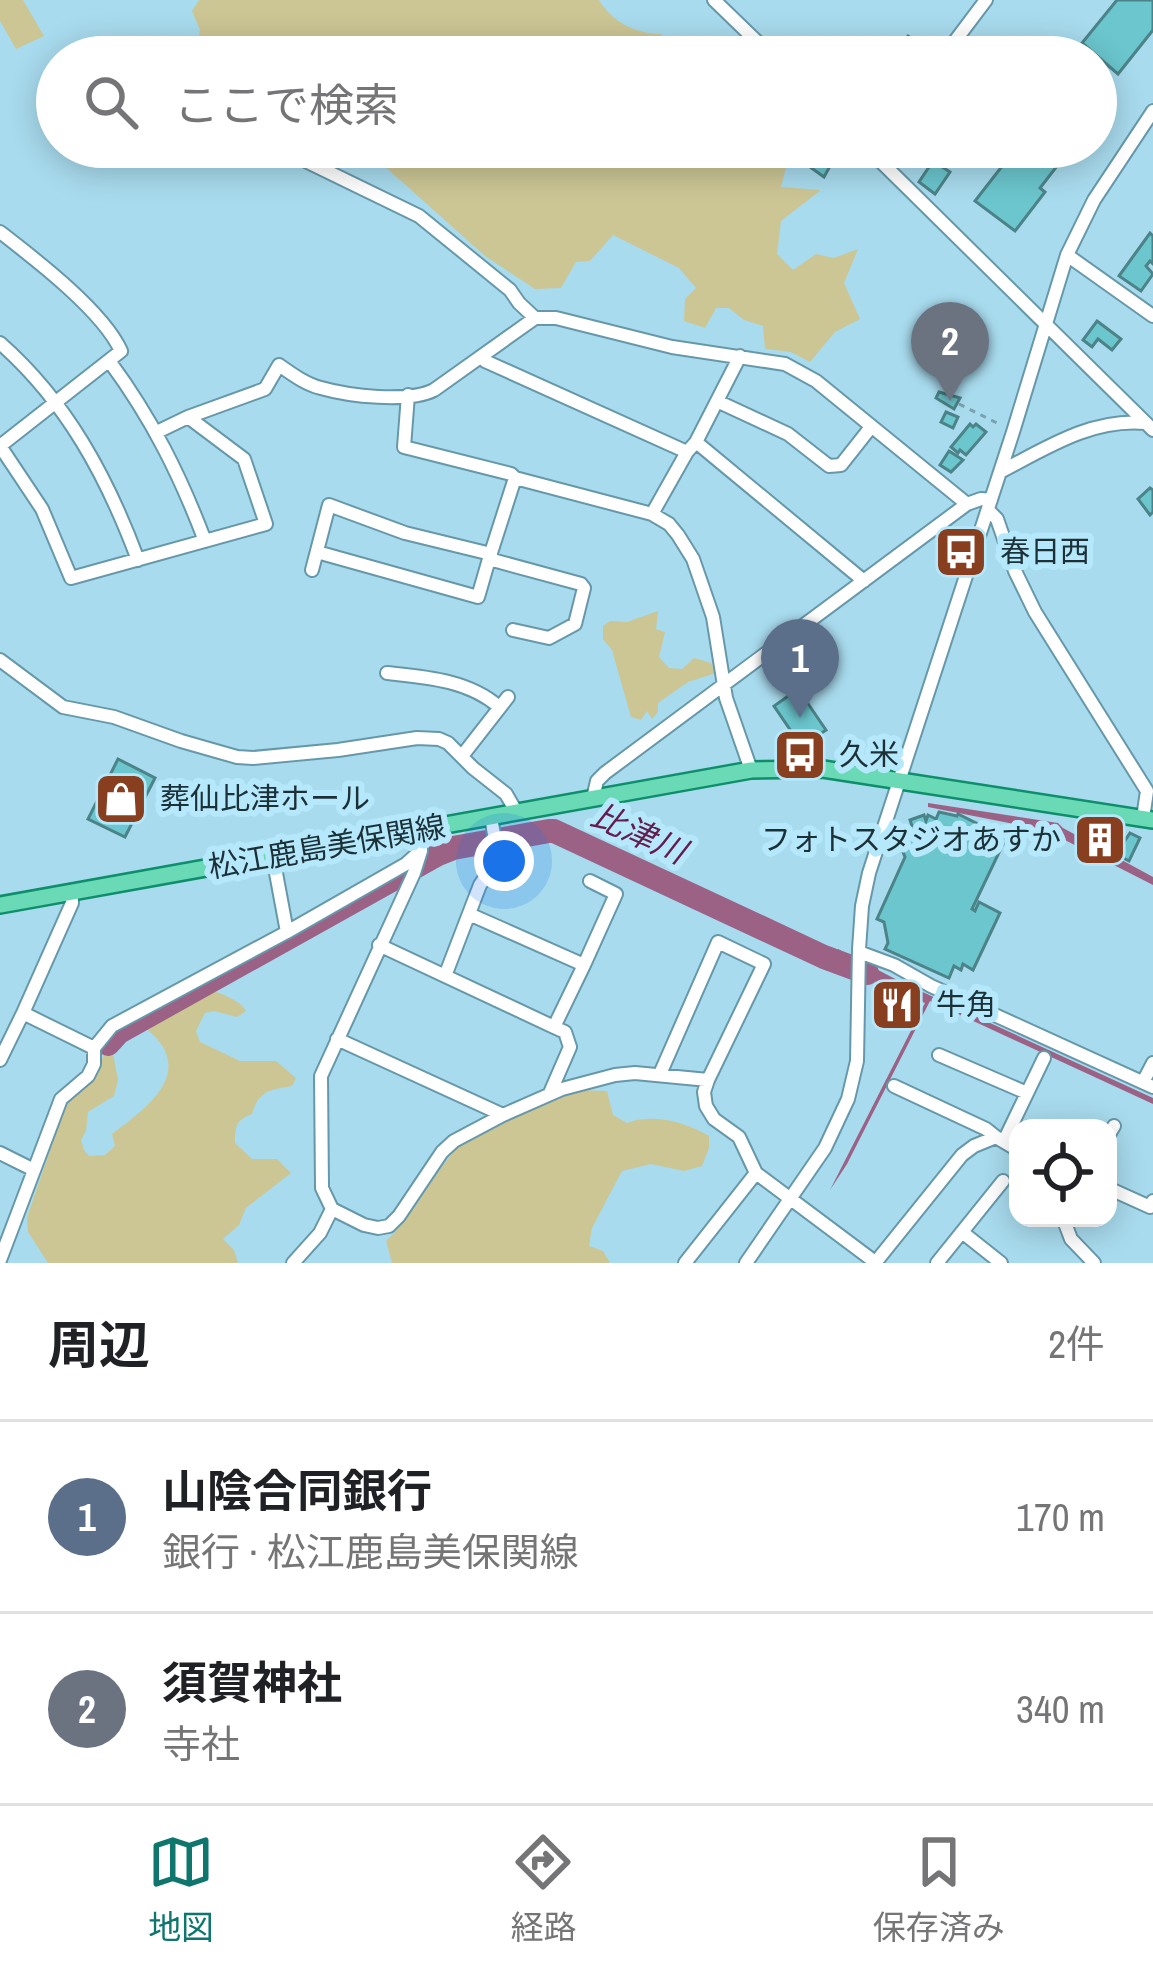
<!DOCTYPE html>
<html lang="ja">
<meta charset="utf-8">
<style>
:root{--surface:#fff;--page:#f2f2f2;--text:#202124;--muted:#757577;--line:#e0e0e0;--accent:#0f766e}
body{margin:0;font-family:"Archivo Narrow","Noto Sans JP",sans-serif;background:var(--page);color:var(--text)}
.controls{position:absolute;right:36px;bottom:36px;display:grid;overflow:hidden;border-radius:24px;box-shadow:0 6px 30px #0003}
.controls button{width:108px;height:108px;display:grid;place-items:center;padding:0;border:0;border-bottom:3px solid var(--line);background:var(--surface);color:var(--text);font:60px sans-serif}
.you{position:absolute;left:504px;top:861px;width:42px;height:42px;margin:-30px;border:9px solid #fff;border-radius:50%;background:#1a73e8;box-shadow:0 0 0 18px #1a73e833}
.badge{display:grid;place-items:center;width:78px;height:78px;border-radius:50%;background:var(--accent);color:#fff;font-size:39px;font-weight:700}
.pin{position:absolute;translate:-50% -99px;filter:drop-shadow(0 3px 6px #0008)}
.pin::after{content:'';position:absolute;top:63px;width:42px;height:36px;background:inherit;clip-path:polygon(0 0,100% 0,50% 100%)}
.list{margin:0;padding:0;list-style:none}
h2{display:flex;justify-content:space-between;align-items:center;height:156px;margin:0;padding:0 48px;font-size:51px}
h2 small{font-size:39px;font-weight:400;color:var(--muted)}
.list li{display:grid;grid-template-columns:78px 1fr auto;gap:36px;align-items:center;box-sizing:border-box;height:192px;padding:0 48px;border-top:3px solid var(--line)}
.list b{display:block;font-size:45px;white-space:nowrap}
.list p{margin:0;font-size:39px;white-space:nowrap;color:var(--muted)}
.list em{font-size:39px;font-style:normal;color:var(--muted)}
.icon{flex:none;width:66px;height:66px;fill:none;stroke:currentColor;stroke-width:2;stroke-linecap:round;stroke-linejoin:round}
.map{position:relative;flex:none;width:1153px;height:1263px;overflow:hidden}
.search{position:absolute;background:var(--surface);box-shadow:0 6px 30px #0003;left:36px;right:36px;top:36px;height:132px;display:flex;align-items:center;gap:30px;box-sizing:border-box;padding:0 42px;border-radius:66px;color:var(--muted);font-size:45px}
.sheet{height:540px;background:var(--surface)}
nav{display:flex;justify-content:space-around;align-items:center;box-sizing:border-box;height:168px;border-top:3px solid var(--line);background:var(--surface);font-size:33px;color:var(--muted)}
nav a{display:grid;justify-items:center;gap:6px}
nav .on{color:var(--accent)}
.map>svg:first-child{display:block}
</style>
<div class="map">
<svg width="1153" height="1263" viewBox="0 0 1153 1263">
<rect width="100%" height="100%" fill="#a8dbee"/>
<!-- green -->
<path fill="#ccc695" d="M0,0H23L44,36L16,49L0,21Z
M199,0H599C612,22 636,34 661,34L676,57H200L196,55L200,30L192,11Z
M363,147H766L788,160L781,187L821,190L781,221L777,254L793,270L816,254L834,258L858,249L844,283L860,319L835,332L810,362L791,352L765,349L763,326L744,320L729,308H716L705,328L684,321L685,299L696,288L679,268L613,235L590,261L576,262L561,288L535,289L485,256Z
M658,611L656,629L665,632L659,657L669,668L682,669L694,658L711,663L716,673L688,682L658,703V712L652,719L647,711L641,720L631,717L612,650L603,639V626L610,621L627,622Z
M209,991C219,991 242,1002 246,1011L237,1017L214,1011L205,1013L196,1031L200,1042L240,1061H276L296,1078L292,1086C270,1090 259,1090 252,1114C236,1120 235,1126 235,1143L252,1159H277L291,1173L246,1208L239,1225L223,1239L234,1250L238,1263H48L28,1232L27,1217L63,1113L69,1100L92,1079L105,1053L113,1054L118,1080L114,1096L88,1112L86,1131L81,1140L84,1150L89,1156L105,1155L115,1146L112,1134C151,1105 199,1069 143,1026Z
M580,1090L607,1091L613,1115L627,1123C652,1113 686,1122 709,1136V1148L702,1166L684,1171L651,1164L622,1171L592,1228L589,1246L603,1251L610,1263H392L386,1241C414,1216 429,1180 454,1152C476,1128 549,1101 580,1090Z"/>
<!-- water -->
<path fill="#9b6286" d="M928,803L1058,823L1063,828L1153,877V885L1057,836L1055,832L928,807Z
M838,949L901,982L1153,1098V1104L930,1001L847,1164L830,1190L925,1003L837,965Z"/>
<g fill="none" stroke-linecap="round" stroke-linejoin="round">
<!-- river -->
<path stroke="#9b6286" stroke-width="24" d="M108,1044L119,1032L438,854L453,848L549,831H554L824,957L867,973"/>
</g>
<!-- building -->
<path fill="#6bc6cd" stroke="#4c8388" stroke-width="3" d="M1117,0H1153V30L1118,74L1082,43Z
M908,36L925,48L918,57H893Z
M805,147H818L835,157L824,177L799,159Z
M925,147H948L939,160Z
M1017,147H1046L1061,161L1040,188L1045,192L1015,231L975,201Z
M933,161L950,172L935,194L919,182Z
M1150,233L1153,236V264L1150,261L1146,266L1153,274L1141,291L1119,276Z
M1097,321L1121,339L1112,350L1098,339L1092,347L1083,340Z
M939,392L960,398L954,409L936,398Z
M946,412L958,417L953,428L941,422Z
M970,424L973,427L976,424L986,432L966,455L960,450L958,453L951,447Z
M949,451L963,460L951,472L940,465Z
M1150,488L1153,490V512L1150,515L1138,499Z
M798,689L826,730L808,742L811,746L804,750L774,706Z
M118,759L155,778L125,837L88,819Z
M939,812L957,816L958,814L1006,838L972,909L975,911L979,902L1000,913L973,970L963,964L961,970L954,966L949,978L885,949L888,943L884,922L877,919L905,857L901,847L908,844L903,832L913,829L910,820L924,815L926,821L928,815L936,819Z
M1087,827L1102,829L1105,837L1116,842L1110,853L1084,837Z
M1130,833L1140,838L1129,861L1116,854Z
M889,988L915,998L903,1024L880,1013Z"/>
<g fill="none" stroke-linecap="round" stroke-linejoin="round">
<!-- minor casing -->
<g stroke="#6798aa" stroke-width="16">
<path id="minor" d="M714,0L773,57
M943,57L986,0
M277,147L419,216L510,290L519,303L535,318H556L672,347L785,364L816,381L967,504
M866,147L1153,430
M0,232C35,259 103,311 121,351L0,446
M1067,255L1153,316
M0,343C67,402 107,477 138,560
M740,356L696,442L864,581
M482,357L485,361L687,452L696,442
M110,362C152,419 180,475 205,541
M408,395L404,447L511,474L515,478
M719,402L788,434L829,466L841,465L871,427
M157,432L188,417
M0,446L42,509L71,578L266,524L244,459L188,417L265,389L279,365C292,374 305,384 321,388C349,396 408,403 434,390L535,318
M1000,472C1046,448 1092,418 1145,423
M988,510L997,519L1015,571L1035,612L1147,791L1143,818
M652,514L687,452
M317,552L478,597L489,559L581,584L584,588L575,624L549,638L513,630
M489,559L515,478L652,514L669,524L678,535L693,559L713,617L726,698L751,770
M312,570L329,505L405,533L491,554
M0,660L63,707L114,717L181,741L237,757L253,758L338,750L417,738L439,739L448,743L473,768L506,794L517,813
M387,673C425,677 469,680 499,707
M462,756L508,697
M593,798L597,781L605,773L967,504L981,499L991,500
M421,830V851L414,873L321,1076L322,1188L332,1209L364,1225L378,1228L389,1226L399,1216L442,1152L454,1141L503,1115L562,1089L615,1075L635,1073L708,1080
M273,857L287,932
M72,892V903L23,1013L94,1048
M469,914L584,965L616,894L590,881
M379,945L554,1027
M859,952L894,965L931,986L1153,1087
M445,976L480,885L493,866L496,846L491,817
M337,1039L503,1115
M939,1055L1027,1093
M0,1060L23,1013
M660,1074L718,942L764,964L708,1080L704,1092L706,1106L714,1119L739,1137L756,1173L875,1262
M1143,1082L1153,1063
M894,1086L986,1129L996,1137
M550,1093L570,1047L565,1032L554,1027L584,965
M1108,1136L1114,1126
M1004,1141L1044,1058
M0,1153L34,1170
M1108,1188L1150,1207L1153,1201
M1063,1218L1071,1239L1094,1263
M962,1232L1001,1263
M0,1260L61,1099L88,1076L94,1064V1048L112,1026L287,932L406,864L417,854
M293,1263L320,1233L332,1209
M685,1263L756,1173
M746,1263L825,1148L848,1099L857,1061L859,949L862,906L869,873L1013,432L1067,255L1094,200L1153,111
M875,1263L962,1155L974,1146L996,1137L1018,1150
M937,1263L1003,1181"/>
</g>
<!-- major casing -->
<g stroke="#0e8e6a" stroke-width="20">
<path id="major" d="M0,905L751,770L823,769L1153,820"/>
</g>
<!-- path -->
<path stroke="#79a1b0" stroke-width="3" stroke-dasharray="6 6" stroke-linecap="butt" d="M959,404L1001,425"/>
<!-- minor -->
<use href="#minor" stroke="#fff" stroke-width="12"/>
<!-- major -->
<use href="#major" stroke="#6adab6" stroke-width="15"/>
</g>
<!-- icons -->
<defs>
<g id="bus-square" transform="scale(2.7)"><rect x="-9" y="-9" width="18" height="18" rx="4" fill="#873f20" stroke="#b5e8fb"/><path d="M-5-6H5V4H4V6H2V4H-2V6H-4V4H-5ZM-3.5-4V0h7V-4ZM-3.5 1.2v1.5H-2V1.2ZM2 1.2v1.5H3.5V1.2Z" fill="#fff"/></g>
<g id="shop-square" transform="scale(2.7)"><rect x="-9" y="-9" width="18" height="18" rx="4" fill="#873f20" stroke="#b5e8fb"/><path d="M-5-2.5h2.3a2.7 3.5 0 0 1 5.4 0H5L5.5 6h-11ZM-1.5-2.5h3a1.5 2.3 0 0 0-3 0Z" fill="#fff"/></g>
<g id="building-square" transform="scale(2.7)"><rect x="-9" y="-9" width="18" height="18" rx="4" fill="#873f20" stroke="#b5e8fb"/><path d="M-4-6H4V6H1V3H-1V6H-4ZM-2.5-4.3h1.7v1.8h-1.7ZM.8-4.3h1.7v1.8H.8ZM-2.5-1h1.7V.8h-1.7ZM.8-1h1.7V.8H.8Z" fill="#fff"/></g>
<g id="restaurant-square" transform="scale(2.7)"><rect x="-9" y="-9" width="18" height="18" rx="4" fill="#873f20" stroke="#b5e8fb"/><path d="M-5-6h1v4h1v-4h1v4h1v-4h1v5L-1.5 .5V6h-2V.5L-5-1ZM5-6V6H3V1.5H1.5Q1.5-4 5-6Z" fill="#fff"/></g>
</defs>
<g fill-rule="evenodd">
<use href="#bus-square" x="961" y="552"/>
<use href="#bus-square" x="800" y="755"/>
<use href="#shop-square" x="121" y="799"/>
<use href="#building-square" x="1100" y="840"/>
<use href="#restaurant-square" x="897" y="1005"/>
</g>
<g text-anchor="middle" stroke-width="12" stroke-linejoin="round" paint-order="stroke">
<!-- poi labels -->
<g font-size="30" fill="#1c3037" stroke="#b5e8fb" text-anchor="start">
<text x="1000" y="562">春日西</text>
<text x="839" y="765">久米</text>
<text x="160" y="809">葬仙比津ホール</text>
<text x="1061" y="850" text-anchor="end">フォトスタジオあすか</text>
<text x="936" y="1015">牛角</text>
</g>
<!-- street labels -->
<g font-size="30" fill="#1c3037" stroke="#b5e8fb">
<text transform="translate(327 847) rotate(-10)" y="10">松江鹿島美保関線</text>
</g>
<!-- water labels -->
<g font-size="33" font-style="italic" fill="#651d4f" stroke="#b5e8fb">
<text transform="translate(639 833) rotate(24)" y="12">比津川</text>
</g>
</g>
</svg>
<div class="controls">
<button><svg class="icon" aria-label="locate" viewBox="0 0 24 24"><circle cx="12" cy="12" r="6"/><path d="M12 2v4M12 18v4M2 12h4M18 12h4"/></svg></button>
</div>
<div class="you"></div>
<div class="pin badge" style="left:800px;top:718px;background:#5c6f8a">1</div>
<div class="pin badge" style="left:950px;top:401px;background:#6b7280">2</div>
<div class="search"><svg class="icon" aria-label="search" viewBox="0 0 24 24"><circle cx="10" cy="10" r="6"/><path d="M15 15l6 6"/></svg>ここで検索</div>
</div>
<section class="sheet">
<h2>周辺<small>2件</small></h2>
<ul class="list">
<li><span class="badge" style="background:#5c6f8a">1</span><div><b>山陰合同銀行</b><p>銀行 · 松江鹿島美保関線</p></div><em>170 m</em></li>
<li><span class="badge" style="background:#6b7280">2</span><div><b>須賀神社</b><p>寺社</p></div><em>340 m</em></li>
</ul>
</section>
<nav>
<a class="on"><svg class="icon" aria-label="map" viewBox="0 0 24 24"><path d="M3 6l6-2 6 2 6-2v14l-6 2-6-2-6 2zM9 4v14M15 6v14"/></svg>地図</a>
<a><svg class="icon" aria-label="directions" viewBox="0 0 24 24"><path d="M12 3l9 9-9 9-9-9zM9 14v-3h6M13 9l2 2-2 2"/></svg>経路</a>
<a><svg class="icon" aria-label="saved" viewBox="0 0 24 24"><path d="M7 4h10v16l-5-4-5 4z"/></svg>保存済み</a>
</nav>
